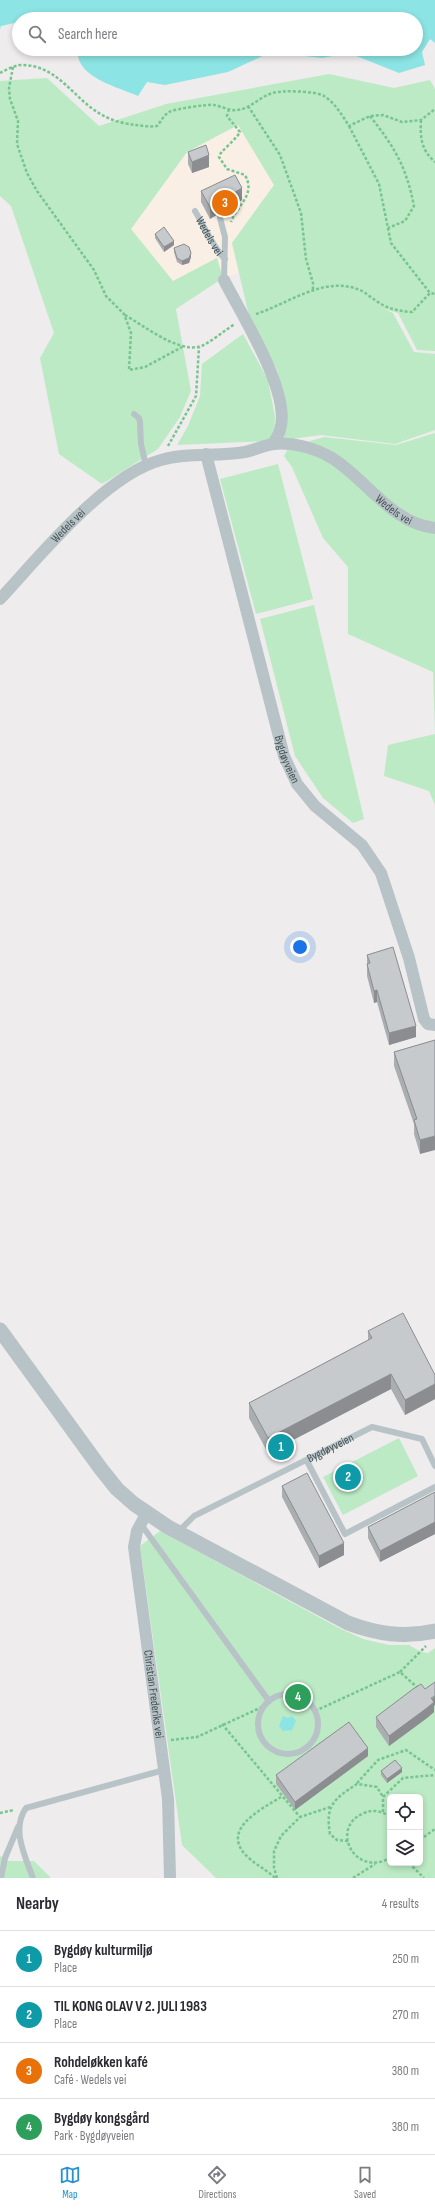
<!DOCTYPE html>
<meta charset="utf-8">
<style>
:root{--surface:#fff;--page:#f2f2f3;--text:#2b2b33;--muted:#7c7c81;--line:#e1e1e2;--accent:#2692ce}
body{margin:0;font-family:"Sofia Sans Condensed",sans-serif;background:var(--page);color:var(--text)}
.controls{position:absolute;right:12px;bottom:12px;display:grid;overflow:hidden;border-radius:6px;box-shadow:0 2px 6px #0003}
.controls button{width:36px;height:36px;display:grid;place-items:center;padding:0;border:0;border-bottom:1px solid var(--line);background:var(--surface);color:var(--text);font:20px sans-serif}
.you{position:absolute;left:300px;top:947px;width:14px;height:14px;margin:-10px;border:3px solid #fff;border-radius:50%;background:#1a73e8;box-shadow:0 0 0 6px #1a73e833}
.badge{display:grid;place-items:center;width:26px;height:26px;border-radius:50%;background:var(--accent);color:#fff;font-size:13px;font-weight:700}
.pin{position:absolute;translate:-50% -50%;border:2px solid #fff;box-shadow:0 1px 4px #0006}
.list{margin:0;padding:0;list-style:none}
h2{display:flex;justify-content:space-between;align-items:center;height:52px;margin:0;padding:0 16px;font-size:17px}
h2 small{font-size:13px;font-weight:400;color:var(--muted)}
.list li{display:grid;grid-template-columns:26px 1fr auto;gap:12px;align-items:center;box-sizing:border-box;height:56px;padding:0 16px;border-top:1px solid var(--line)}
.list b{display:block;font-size:15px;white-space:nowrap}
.list p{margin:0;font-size:13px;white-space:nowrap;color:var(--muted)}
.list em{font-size:13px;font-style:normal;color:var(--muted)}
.icon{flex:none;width:22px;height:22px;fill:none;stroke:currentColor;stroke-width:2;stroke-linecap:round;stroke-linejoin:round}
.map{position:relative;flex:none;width:435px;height:1878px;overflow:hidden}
.search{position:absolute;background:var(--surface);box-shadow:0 2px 6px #0003;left:12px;right:12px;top:12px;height:44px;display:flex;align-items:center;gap:10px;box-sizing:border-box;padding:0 14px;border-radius:22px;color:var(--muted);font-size:15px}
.sheet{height:276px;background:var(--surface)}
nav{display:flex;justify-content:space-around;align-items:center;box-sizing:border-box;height:56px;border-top:1px solid var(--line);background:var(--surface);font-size:11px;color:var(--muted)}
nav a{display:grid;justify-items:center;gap:2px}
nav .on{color:var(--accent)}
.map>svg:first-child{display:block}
</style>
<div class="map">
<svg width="435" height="1878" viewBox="0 0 435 1878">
<rect width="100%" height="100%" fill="#eeecec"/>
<!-- commercial -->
<path fill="#faefe5" d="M238,125L274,185L232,243L239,273L223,278L217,258L173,281L131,229L187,152Z"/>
<!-- green -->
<path fill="#bceac4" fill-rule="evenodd" d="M329,74L394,88L430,80L435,89V351L417,350L398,313L384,309L393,313L414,352L435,354V430L395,444L321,435L284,440L287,414L277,370L250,320L232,243L274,185L238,125L187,152L131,229L173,281L217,258L223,278L176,309L191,391L180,417L158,449L102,484L59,454L40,358L54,333L11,206L0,196V81L47,78L99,126L166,104Z
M243,334L268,380L275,417L274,433L268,441L177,445L188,426L200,396L202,364Z
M435,433V805L429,791L384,776L388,745L435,734L433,672L348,634V567L323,538L292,467L284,456L289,447L324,437L396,445Z
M278,464L313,599L256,614L220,479Z
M314,605L364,819L353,823L323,798L295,756L260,619Z
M399,1438L418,1476L343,1515L323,1477Z
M160,1531L339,1628L363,1639L389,1645H409L421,1652L428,1653L435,1648V1878H216L182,1845L140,1546ZM390,1797H420V1863H390Z
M0,1856L9,1861H34L51,1878H0Z"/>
<!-- water -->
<path fill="#8ce4e4" d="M0,0H435V43L430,39L422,52L425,65L399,73L349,53L322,58L271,52L228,72L165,85L147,82L138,96C118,87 74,77 78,49H416V19H19V24L14,23L1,26L0,29Z
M283,1716L288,1718L292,1716L296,1721L292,1730L283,1731L279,1726Z"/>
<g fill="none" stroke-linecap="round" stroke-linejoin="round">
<!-- path -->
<path stroke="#77c58f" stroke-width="2.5" stroke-dasharray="3 2" stroke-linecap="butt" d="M13,67L9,88L10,99L18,121L17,144L27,173L37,191L94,270L106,296L124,314L131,333L129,370L145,367L182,347
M0,73C6,70 13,66 20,65C59,64 74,101 104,116C113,121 126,124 136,125C143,126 150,127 157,126C161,121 164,115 169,112C175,109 207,104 214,105C221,106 230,111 237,110C251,109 260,96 273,93C282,90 316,91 324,96C335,103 342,115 349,126L370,116L383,115L402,122L421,120L435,109
M248,106L280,155L301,213L306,259L313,283V291
M229,109L227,116L240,132C235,141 219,152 219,157L227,169L245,175C256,195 238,204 231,222
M370,116C395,148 406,166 414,206L405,221L388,228
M421,120C420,137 421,150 435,162
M349,126L379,184L391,243L430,293
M256,314C288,304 324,275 360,290C365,292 370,297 375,300C387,309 398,311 412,312L430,293L435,294
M125,315C144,326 176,351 198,347C208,345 226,329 235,324
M168,446L196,396L199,347
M400,1672L426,1646
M315,1711L400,1672L418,1688
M222,1724L300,1817
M171,1740L197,1737L262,1707
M357,1783L378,1760L406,1750L435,1770
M383,1812V1797L403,1778L435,1775
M0,1813L14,1810
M390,1817C382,1811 373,1809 364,1813C329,1827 354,1878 390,1858
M420,1840L435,1829
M348,1841L337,1840L330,1834C325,1805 334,1799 357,1784L377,1787L383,1797
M409,1863L424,1878
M275,1878C267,1870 258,1866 250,1859C217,1831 260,1810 281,1797
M277,1878L274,1868V1851L281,1836L300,1817L330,1807
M353,1878L375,1864"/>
<!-- service -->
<g stroke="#b8c3c7" stroke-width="6">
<path id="s1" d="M195,211C203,224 216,252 225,259"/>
<path d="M220,218L225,237L224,280"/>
<path d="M134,414L139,418L140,422L141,444L146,466"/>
<path d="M307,1461L345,1534L435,1487"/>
<path d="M140,1523L269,1701"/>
<path id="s2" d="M178,1532L194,1516L372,1427L422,1439L435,1466"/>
<circle cx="288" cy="1724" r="30"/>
<path d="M1,1878L5,1858L18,1827"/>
<path d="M33,1878C25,1856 11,1829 26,1808L164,1770"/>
</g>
<!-- minor -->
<g stroke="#b8c3c7" stroke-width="12">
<path d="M224,280C241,314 292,393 280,430C279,435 275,440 273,444"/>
<path id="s3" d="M206,454L284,756L297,784L315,806L362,845L381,873L409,958L424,1019L428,1024L435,1025"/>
<path id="s4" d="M0,599C40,556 105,475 161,460C188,452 217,457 245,452C255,450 264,445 274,444C293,442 315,448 332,458C366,479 392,524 435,528"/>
<path id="s5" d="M146,1514L137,1531L134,1547L168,1799L170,1878"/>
</g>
<!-- tertiary -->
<path stroke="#b8c3c7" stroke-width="15" d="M0,1330L101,1469L117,1489L134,1504L168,1527L348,1623C377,1634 404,1638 435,1631"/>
</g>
<!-- wall -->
<path fill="#aaaeb0" d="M188,152L209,167L192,173L188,164Z
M201,191L242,200L233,205V212L224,217L218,214L210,219L201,202Z
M155,234L174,245L164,252L155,238Z
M174,248L191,257L189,263L182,265L177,262L174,252Z
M367,955L416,1037L389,1045L377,1002L374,1003L367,976Z
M435,1040L420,1154L414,1134V1124L394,1066V1052Z
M368,1331L435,1375V1399L405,1415L391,1389L268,1453L249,1418V1403L368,1340Z
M282,1486L344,1555L319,1568L282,1497Z
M435,1492V1534L380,1562L368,1538V1527Z
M434,1706V1712L427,1718L389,1746L376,1727V1717Z
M368,1756L295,1810L276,1784V1775Z
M381,1771L402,1772L387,1783L381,1775Z"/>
<!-- shaded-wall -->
<path fill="#8b8d90" d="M209,155V167L192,173V162Z
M242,188V200L233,205V212L224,217V205L230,195Z
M218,202V214L210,219V207Z
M174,241V245L164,252V247Z
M191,253V257L189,263L182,265V261Z
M377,990V1002L374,1003V991Z
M416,1026V1037L389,1045V1033Z
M435,1136V1150L420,1154V1140Z
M391,1374V1389L268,1453V1438Z
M435,1384V1399L405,1415V1400Z
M435,1522V1534L380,1562V1551Z
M344,1543V1555L319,1568V1556Z
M435,1696V1705L434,1706V1712L427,1718L389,1746V1736Z
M368,1748V1756L295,1810V1802Z
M402,1768V1772L387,1783V1779Z"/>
<!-- building -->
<path fill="#c6cacd" stroke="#8b8d90" d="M206,145L209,155L192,162L188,152Z
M235,175L242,188L230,195L233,201L224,205L218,202L210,207L201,191Z
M164,227L174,241L164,247L155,234Z
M184,244L189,247L191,253L189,258L182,261L177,258L174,248Z
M393,947L416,1026L389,1033L377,990L374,991L367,964L370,963L367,955Z
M435,1040V1136L420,1140L414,1120L417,1119L394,1052Z
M403,1313L435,1375V1384L405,1400L391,1374L268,1438L249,1403L372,1338L368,1331Z
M307,1473L344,1543L319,1556L282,1486Z
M435,1492V1522L380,1551L368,1527Z
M435,1682V1696L431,1698L434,1702L427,1708L389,1736L376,1717L413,1689L421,1684L425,1689Z
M349,1722L368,1748L295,1802L276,1775Z
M395,1760L402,1768L387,1779L381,1771Z"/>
<g text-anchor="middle" stroke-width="4" stroke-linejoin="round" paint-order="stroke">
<!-- street labels -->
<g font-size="12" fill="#465357" stroke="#fff">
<text dy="4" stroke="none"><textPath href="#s1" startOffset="29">Wedels vei</textPath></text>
<text dy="4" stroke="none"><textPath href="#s4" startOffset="471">Wedels vei</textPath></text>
<text dy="4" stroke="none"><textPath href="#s4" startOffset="100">Wedels vei</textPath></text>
<text dy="4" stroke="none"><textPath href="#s3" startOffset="316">Bygdøyveien</textPath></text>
<text dy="4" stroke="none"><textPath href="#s2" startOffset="175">Bygdøyveien</textPath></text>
<text dy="4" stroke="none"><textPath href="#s5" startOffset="184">Christian Frederiks vei</textPath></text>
</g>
</g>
</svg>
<div class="controls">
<button><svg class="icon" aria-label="locate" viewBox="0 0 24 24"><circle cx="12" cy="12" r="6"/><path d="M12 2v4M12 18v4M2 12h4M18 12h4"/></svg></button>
<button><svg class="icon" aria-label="layers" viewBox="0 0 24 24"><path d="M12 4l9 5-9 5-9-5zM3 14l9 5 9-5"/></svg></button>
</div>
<div class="you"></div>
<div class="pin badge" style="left:281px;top:1447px;background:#0f9aa8">1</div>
<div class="pin badge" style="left:348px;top:1477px;background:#0f9aa8">2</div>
<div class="pin badge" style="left:225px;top:203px;background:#e8710a">3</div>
<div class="pin badge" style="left:298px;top:1697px;background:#2e9e5b">4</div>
<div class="search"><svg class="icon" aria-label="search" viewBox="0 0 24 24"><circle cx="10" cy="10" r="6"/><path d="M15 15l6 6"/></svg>Search here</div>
</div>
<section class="sheet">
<h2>Nearby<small>4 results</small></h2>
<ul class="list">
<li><span class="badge" style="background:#0f9aa8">1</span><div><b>Bygdøy kulturmiljø</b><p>Place</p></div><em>250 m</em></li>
<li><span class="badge" style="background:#0f9aa8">2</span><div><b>TIL KONG OLAV V 2. JULI 1983</b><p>Place</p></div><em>270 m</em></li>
<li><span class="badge" style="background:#e8710a">3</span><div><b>Rohdeløkken kafé</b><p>Café · Wedels vei</p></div><em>380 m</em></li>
<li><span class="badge" style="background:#2e9e5b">4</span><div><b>Bygdøy kongsgård</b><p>Park · Bygdøyveien</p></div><em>380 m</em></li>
</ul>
</section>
<nav>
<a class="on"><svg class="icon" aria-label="map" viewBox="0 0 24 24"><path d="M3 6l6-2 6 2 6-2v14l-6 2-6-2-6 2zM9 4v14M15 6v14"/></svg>Map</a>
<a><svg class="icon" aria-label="directions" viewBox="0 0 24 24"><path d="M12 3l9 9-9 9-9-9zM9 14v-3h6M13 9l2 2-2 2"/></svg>Directions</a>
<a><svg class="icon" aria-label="saved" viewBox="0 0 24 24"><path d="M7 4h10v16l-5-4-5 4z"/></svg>Saved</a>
</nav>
